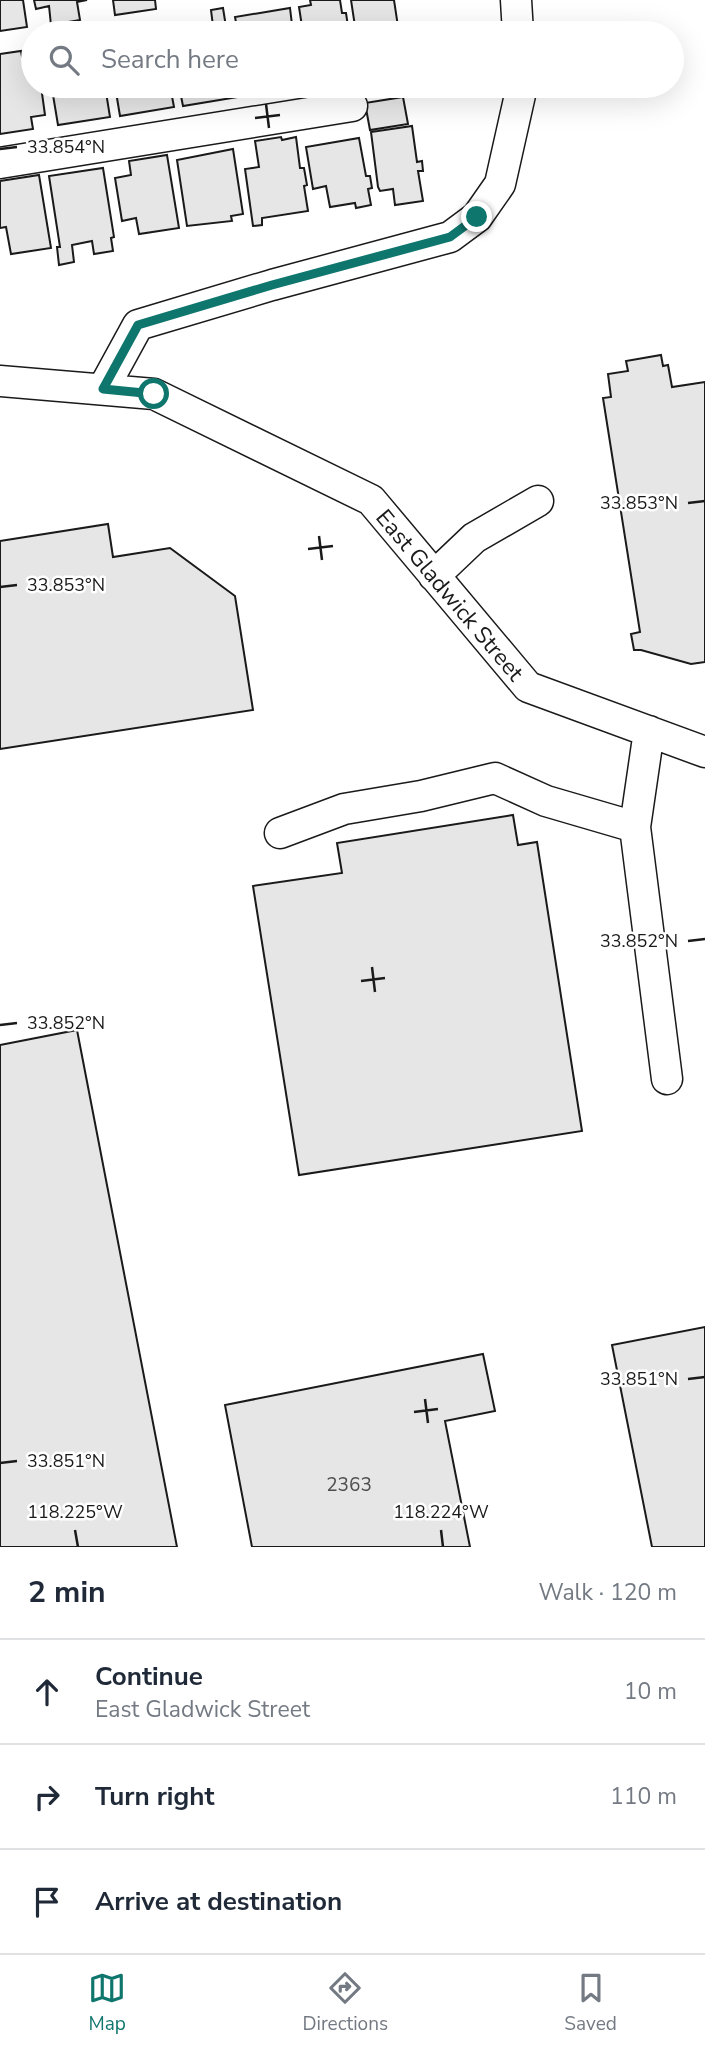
<!DOCTYPE html>
<meta charset="utf-8">
<style>
:root{--surface:#fff;--page:#f2f2f3;--text:#1f2937;--muted:#747a83;--line:#e0e1e3;--accent:#0f766e}
body{margin:0;font-family:"Nunito Sans",sans-serif;background:var(--page);color:var(--text)}
.stop{position:absolute;width:21px;height:21px;margin:-16px;border:5px solid #0f766e;border-radius:50%;background:#fff}
.stop.end{background:#0f766e;border-color:#fff;box-shadow:0 2px 7px #0008}
.list{margin:0;padding:0;list-style:none}
h2{display:flex;justify-content:space-between;align-items:center;height:91px;margin:0;padding:0 28px;font-size:30px}
h2 small{font-size:23px;font-weight:400;color:var(--muted)}
.list li{display:grid;grid-template-columns:46px 1fr auto;gap:21px;align-items:center;box-sizing:border-box;height:105px;padding:0 28px;border-top:2px solid var(--line)}
.list b{display:block;font-size:26px;white-space:nowrap}
.list p{margin:0;font-size:23px;white-space:nowrap;color:var(--muted)}
.list em{font-size:23px;font-style:normal;color:var(--muted)}
.icon{flex:none;width:38px;height:38px;fill:none;stroke:currentColor;stroke-width:2;stroke-linecap:round;stroke-linejoin:round}
.map{position:relative;flex:none;width:705px;height:1547px;overflow:hidden}
.search{position:absolute;background:var(--surface);box-shadow:0 7px 28px #0002;left:21px;right:21px;top:21px;height:77px;display:flex;align-items:center;gap:18px;box-sizing:border-box;padding:0 24px;border-radius:38px;color:var(--muted);font-size:26px}
.sheet{height:406px;background:var(--surface)}
nav{display:flex;justify-content:space-around;align-items:center;box-sizing:border-box;height:98px;border-top:2px solid var(--line);background:var(--surface);font-size:19px;color:var(--muted)}
nav a{display:grid;justify-items:center;gap:4px}
nav .on{color:var(--accent)}
.map>svg:first-child{display:block}
</style>
<div class="map">
<svg width="705" height="1547" viewBox="0 0 705 1547">
<rect width="100%" height="100%" fill="#fff"/>
<!-- building -->
<path fill="#e6e6e6" stroke="#1a1a1a" stroke-width="2" d="M0,0H23L27,27L0,31Z
M34,0H87L77,2L80,20L51,25L49,6L36,9Z
M113,0H155L156,9L115,15Z
M310,0H340L342,13H346L349,33H303L299,7L311,5Z
M351,0H394L399,33H356Z
M223,8L227,33H180V31L213,26L211,10Z
M290,8L293,33H238L235,17Z
M160,24L162,33H131L150,30V26Z
M21,51L24,68L33,67V86H41L45,115L31,117L33,129L0,134V54Z
M61,86H105L110,117L58,125L52,89L62,88Z
M115,86H170L174,107L120,116Z
M179,86H236L238,97L183,106Z
M246,86H302V87L248,95Z
M379,86H406L407,90L380,94Z
M403,97L408,124L370,130L365,103Z
M412,126L417,162L422,161L423,171H418L423,201L395,205L393,189L380,191L378,187L371,132Z
M281,137L282,140L296,137L300,168H304L307,185L304,186L308,211L262,218V225L253,226L245,169L259,167L255,141Z
M359,138L366,176H370L372,188L368,189L371,205L356,208L355,203L330,207L326,186L313,189L306,147Z
M233,149L243,214L231,216L232,221L187,226L177,160Z
M167,155L179,228L139,234L136,218L122,221L115,178L131,175L129,161Z
M103,168L114,237L111,238L113,251L94,254L92,241L72,245L74,262L59,265L57,247H60L49,176Z
M39,175L51,248L11,254L6,227L0,228V181Z
M661,355L663,366L668,365L672,387L705,382V662L691,664L641,650H634L631,634L640,632L603,398L611,397L608,374L628,371L626,361Z
M108,524L113,557L170,548L235,596L253,710L0,749V541Z
M513,815L518,845L537,842L582,1131L299,1175L253,886L342,873L337,843Z
M77,1030L177,1547H0V1045Z
M705,1327V1547H652L612,1345Z
M483,1354L495,1411L445,1421L470,1547H252L225,1405Z"/>
<g fill="none" stroke-linecap="round" stroke-linejoin="round">
<!-- minor casing -->
<g stroke="#1a1a1a" stroke-width="33">
<path id="minor" d="M516,0L518,33
M0,163L352,106
M0,381L154,394L371,500L528,687L705,752
M103,389L138,325L272,285L450,237L477,217L500,184L522,86
M434,576L474,538L538,501
M649,731L635,827L667,1079
M280,833L344,809L421,796L495,778L546,801L635,827"/>
</g>
<!-- minor -->
<use href="#minor" stroke="#fff" stroke-width="30"/>
</g>
<g fill="none" stroke-linecap="round" stroke-linejoin="round">
<!-- route -->
<path stroke="#0f766e" stroke-width="9" d="M154,394L103,389L138,325L272,285L450,237L477,217"/>
</g>
<!-- ticks -->
<path fill="none" stroke="#1a1a1a" stroke-width="2.5" d="M266,104L269,128M255,118L280,115M0,149L17,147M688,503L705,501M319,536L322,560M308,549L333,546M0,587L17,585M688,941L705,939M372,967L375,992M361,981L385,978M0,1025L17,1023M688,1379L705,1377M425,1399L428,1423M414,1412L438,1409M0,1463L17,1461M75,1530L78,1547M441,1530L443,1547"/>
<g text-anchor="middle" stroke-width="5" stroke-linejoin="round" paint-order="stroke">
<!-- number labels -->
<g font-size="19" fill="#4d4d4d">
<text x="349" y="1491">2363</text>
</g>
<!-- street labels -->
<g font-size="23" fill="#1a1a1a" stroke="#fff">
<text transform="translate(450 595) rotate(50)" y="8">East Gladwick Street</text>
</g>
</g>
<g font-size="18" text-anchor="middle" fill="#1a1a1a" stroke="#fff" stroke-width="5" stroke-linejoin="round" paint-order="stroke">
<text x="66" y="153">33.854°N</text>
<text x="639" y="509">33.853°N</text>
<text x="66" y="591">33.853°N</text>
<text x="639" y="947">33.852°N</text>
<text x="66" y="1029">33.852°N</text>
<text x="639" y="1385">33.851°N</text>
<text x="66" y="1467">33.851°N</text>
<text x="75" y="1518">118.225°W</text>
<text x="441" y="1518">118.224°W</text>
</g>
</svg>
<div class="stop" style="left:154px;top:394px"></div>
<div class="stop end" style="left:477px;top:217px"></div>
<div class="search"><svg class="icon" aria-label="search" viewBox="0 0 24 24"><circle cx="10" cy="10" r="6"/><path d="M15 15l6 6"/></svg>Search here</div>
</div>
<section class="sheet">
<h2>2 min<small>Walk · 120 m</small></h2>
<ul class="list">
<li><svg class="icon" aria-label="ahead" viewBox="0 0 24 24"><path d="M12 20V5M6 11l6-6 6 6"/></svg><div><b>Continue</b><p>East Gladwick Street</p></div><em>10 m</em></li>
<li><svg class="icon" aria-label="right" viewBox="0 0 24 24"><path d="M7 20v-9h11M14 6l5 5-5 5"/></svg><div><b>Turn right</b></div><em>110 m</em></li>
<li><svg class="icon" aria-label="arrive" viewBox="0 0 24 24"><path d="M6 21V4h12l-3 4 3 4H6"/></svg><div><b>Arrive at destination</b></div></li>
</ul>
</section>
<nav>
<a class="on"><svg class="icon" aria-label="map" viewBox="0 0 24 24"><path d="M3 6l6-2 6 2 6-2v14l-6 2-6-2-6 2zM9 4v14M15 6v14"/></svg>Map</a>
<a><svg class="icon" aria-label="directions" viewBox="0 0 24 24"><path d="M12 3l9 9-9 9-9-9zM9 14v-3h6M13 9l2 2-2 2"/></svg>Directions</a>
<a><svg class="icon" aria-label="saved" viewBox="0 0 24 24"><path d="M7 4h10v16l-5-4-5 4z"/></svg>Saved</a>
</nav>
